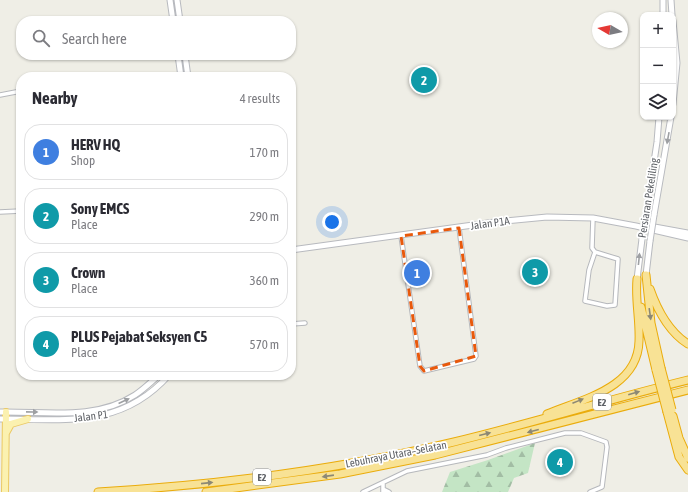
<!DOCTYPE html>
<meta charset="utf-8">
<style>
:root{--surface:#fff;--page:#f7f7f7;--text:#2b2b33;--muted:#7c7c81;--line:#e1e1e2;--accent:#e14d3b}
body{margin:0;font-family:"Asap Condensed",sans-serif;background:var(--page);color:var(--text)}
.controls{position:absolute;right:12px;top:12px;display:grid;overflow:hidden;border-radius:8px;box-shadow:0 1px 3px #0004}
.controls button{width:36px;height:36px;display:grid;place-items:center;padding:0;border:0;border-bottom:1px solid var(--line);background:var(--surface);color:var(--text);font:20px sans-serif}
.compass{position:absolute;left:592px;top:12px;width:36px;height:36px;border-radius:50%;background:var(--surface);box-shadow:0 1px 3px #0004;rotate:279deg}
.you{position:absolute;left:332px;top:222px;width:14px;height:14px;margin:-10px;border:3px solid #fff;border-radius:50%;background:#1a73e8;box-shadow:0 0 0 6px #1a73e833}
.badge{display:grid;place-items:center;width:26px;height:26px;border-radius:50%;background:var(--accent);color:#fff;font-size:13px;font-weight:700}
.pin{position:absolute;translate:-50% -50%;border:2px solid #fff;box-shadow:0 1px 4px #0006}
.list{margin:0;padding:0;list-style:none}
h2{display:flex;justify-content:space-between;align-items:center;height:52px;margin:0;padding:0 16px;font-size:17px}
h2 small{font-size:13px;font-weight:400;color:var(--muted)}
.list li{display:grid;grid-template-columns:26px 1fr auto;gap:12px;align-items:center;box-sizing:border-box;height:56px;margin:0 8px 8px;padding:0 8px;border:1px solid var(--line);border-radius:16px}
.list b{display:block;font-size:15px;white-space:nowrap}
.list p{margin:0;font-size:13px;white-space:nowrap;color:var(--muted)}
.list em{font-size:13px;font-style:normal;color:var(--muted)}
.icon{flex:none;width:22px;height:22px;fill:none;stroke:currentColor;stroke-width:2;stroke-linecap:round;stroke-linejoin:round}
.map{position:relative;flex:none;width:688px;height:492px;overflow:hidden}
.search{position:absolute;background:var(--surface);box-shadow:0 1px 3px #0004;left:16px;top:16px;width:280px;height:44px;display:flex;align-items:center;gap:10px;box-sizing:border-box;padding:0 14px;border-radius:16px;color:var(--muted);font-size:15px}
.panel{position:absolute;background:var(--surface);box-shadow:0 1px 3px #0004;left:16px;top:72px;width:280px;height:308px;border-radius:16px}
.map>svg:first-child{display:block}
</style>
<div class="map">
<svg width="688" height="492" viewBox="0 0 688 492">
<defs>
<pattern id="forest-firs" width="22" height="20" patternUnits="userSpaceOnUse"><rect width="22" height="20" fill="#c4e5c5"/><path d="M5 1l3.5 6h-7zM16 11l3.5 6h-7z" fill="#a2bda4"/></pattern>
</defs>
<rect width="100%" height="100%" fill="#efeee6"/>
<!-- forest -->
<path fill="url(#forest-firs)" d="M535,443L528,473L514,478L508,492H442L450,472L488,460Z"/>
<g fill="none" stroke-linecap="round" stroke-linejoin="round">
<!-- street casing -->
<g stroke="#b6b8bc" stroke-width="5.5">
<path id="street" d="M0,95L21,91
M0,212L21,211
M593,218L592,248L595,252L618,259L615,305L607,306L585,301L589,270L595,252
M401,236L420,366L424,371L474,359L476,356L459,228
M291,324L305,323
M383,489L389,492
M363,492L407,471L487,455L506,448L565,433H581L606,442L607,447L602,487L590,492
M383,492V483"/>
</g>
<!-- secondary casing -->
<g stroke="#b8babf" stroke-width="7">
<path id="secondary" d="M170,0L173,21
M177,0L180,21
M663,0V15
M671,0L672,15
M673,21L677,63L673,104
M178,55L181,77
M185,55L188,77
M646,215L657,142L659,117
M654,215L671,117
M649,226L688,233
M291,250L495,222L547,217L593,218L636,226L688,238
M646,275L650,241
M637,279L642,239
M0,412C45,411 95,421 135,395C144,389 151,382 159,375
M0,419C65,419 121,429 169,375"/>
</g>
<!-- primary casing -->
<g stroke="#ebc964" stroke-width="8">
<path id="primary" d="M6,433L11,424L28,419
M5,492L6,412"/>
</g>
<!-- highway casing -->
<g stroke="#eaac0c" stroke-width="9">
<path id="highway" d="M646,275L651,323L661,368
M650,289C657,309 669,332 688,344
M641,307L656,370
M667,412L679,457L688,470
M547,414C583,399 638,388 639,341C640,320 635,300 637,279
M673,416L679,438L688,458
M98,492C218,485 337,470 454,442C533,423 610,399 688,380
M206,492L340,474L435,455L688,390"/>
</g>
<!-- street -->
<use href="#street" stroke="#fff" stroke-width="3.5"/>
<!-- secondary -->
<use href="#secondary" stroke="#fff" stroke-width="5"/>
<!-- primary -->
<use href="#primary" stroke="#fbf1b0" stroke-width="6"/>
<!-- highway -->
<use href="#highway" stroke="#f8e295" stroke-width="7"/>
<!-- secondary-bridge casing -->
<g stroke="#b8babf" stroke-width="7" stroke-linecap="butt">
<path id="secondary-bridge" d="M642,239L646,215
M650,241L654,215"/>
</g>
<!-- highway-bridge casing -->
<g stroke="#eaac0c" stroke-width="9" stroke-linecap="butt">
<path id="highway-bridge" d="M661,368L672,410
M656,370L667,412"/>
</g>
<!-- secondary-bridge -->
<use href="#secondary-bridge" stroke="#fff" stroke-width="5"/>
<!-- highway-bridge -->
<use href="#highway-bridge" stroke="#f8e295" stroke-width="7"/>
</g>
<!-- one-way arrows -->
<defs><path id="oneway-solid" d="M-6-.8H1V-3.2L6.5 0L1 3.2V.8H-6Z"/></defs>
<g fill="#9ea0a3">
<use href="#oneway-solid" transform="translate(668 138) rotate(100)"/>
<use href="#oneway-solid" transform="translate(639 259) rotate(-84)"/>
<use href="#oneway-solid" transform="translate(124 401) rotate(-25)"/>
<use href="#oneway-solid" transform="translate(32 412) rotate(1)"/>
</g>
<g fill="#8c8874">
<use href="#oneway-solid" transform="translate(650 314) rotate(82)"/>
<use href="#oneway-solid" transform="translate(634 393) rotate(-16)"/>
<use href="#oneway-solid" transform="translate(578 401) rotate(-22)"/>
<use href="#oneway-solid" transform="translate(533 431) rotate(165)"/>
<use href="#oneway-solid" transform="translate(485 434) rotate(-14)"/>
<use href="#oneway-solid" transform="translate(328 476) rotate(172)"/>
<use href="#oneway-solid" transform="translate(207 483) rotate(-6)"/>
</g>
<!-- marked area -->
<path fill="none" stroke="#e8590c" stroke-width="3" stroke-dasharray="8 5" stroke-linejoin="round" d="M459,228L476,356L424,371L420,366L401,236Z"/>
<g text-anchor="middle" stroke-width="3.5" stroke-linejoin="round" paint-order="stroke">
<!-- shield labels -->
<g fill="#fff" stroke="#8e9094" stroke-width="1">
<rect x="593" y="394" width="18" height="16" rx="3"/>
<rect x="253" y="469" width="18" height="16" rx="3"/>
</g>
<g font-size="10" font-weight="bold" fill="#5e6166">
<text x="602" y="406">E2</text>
<text x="262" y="481">E2</text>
</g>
<!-- street labels -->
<g font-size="11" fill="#5e6166" stroke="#fff">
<text transform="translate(648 198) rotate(-81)" y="4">Persiaran Pekeliling</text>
<text transform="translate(490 223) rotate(-8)" y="4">Jalan P1A</text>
<text transform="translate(91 416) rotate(-7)" y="4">Jalan P1</text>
<text transform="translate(396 454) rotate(-11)" y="4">Lebuhraya Utara–Selatan</text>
</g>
</g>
</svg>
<div class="controls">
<button>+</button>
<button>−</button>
<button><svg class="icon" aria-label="layers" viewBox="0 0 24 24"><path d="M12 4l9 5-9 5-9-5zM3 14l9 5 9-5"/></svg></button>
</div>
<svg class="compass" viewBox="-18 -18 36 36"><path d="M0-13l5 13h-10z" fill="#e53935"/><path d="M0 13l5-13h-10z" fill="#7c7c81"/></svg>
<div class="you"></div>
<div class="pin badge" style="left:417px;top:273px;background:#3f7fe0">1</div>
<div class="pin badge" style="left:424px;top:80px;background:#0f9aa8">2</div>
<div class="pin badge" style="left:535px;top:272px;background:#0f9aa8">3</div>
<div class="pin badge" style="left:560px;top:462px;background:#0f9aa8">4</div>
<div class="search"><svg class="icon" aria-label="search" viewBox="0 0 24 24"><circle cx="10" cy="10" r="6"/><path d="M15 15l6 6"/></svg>Search here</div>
<section class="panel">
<h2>Nearby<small>4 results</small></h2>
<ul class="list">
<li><span class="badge" style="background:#3f7fe0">1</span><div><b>HERV HQ</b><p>Shop</p></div><em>170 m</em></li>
<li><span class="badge" style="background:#0f9aa8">2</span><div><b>Sony EMCS</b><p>Place</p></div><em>290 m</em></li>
<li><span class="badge" style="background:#0f9aa8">3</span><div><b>Crown</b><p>Place</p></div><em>360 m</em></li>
<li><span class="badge" style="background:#0f9aa8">4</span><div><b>PLUS Pejabat Seksyen C5</b><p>Place</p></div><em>570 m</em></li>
</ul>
</section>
</div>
